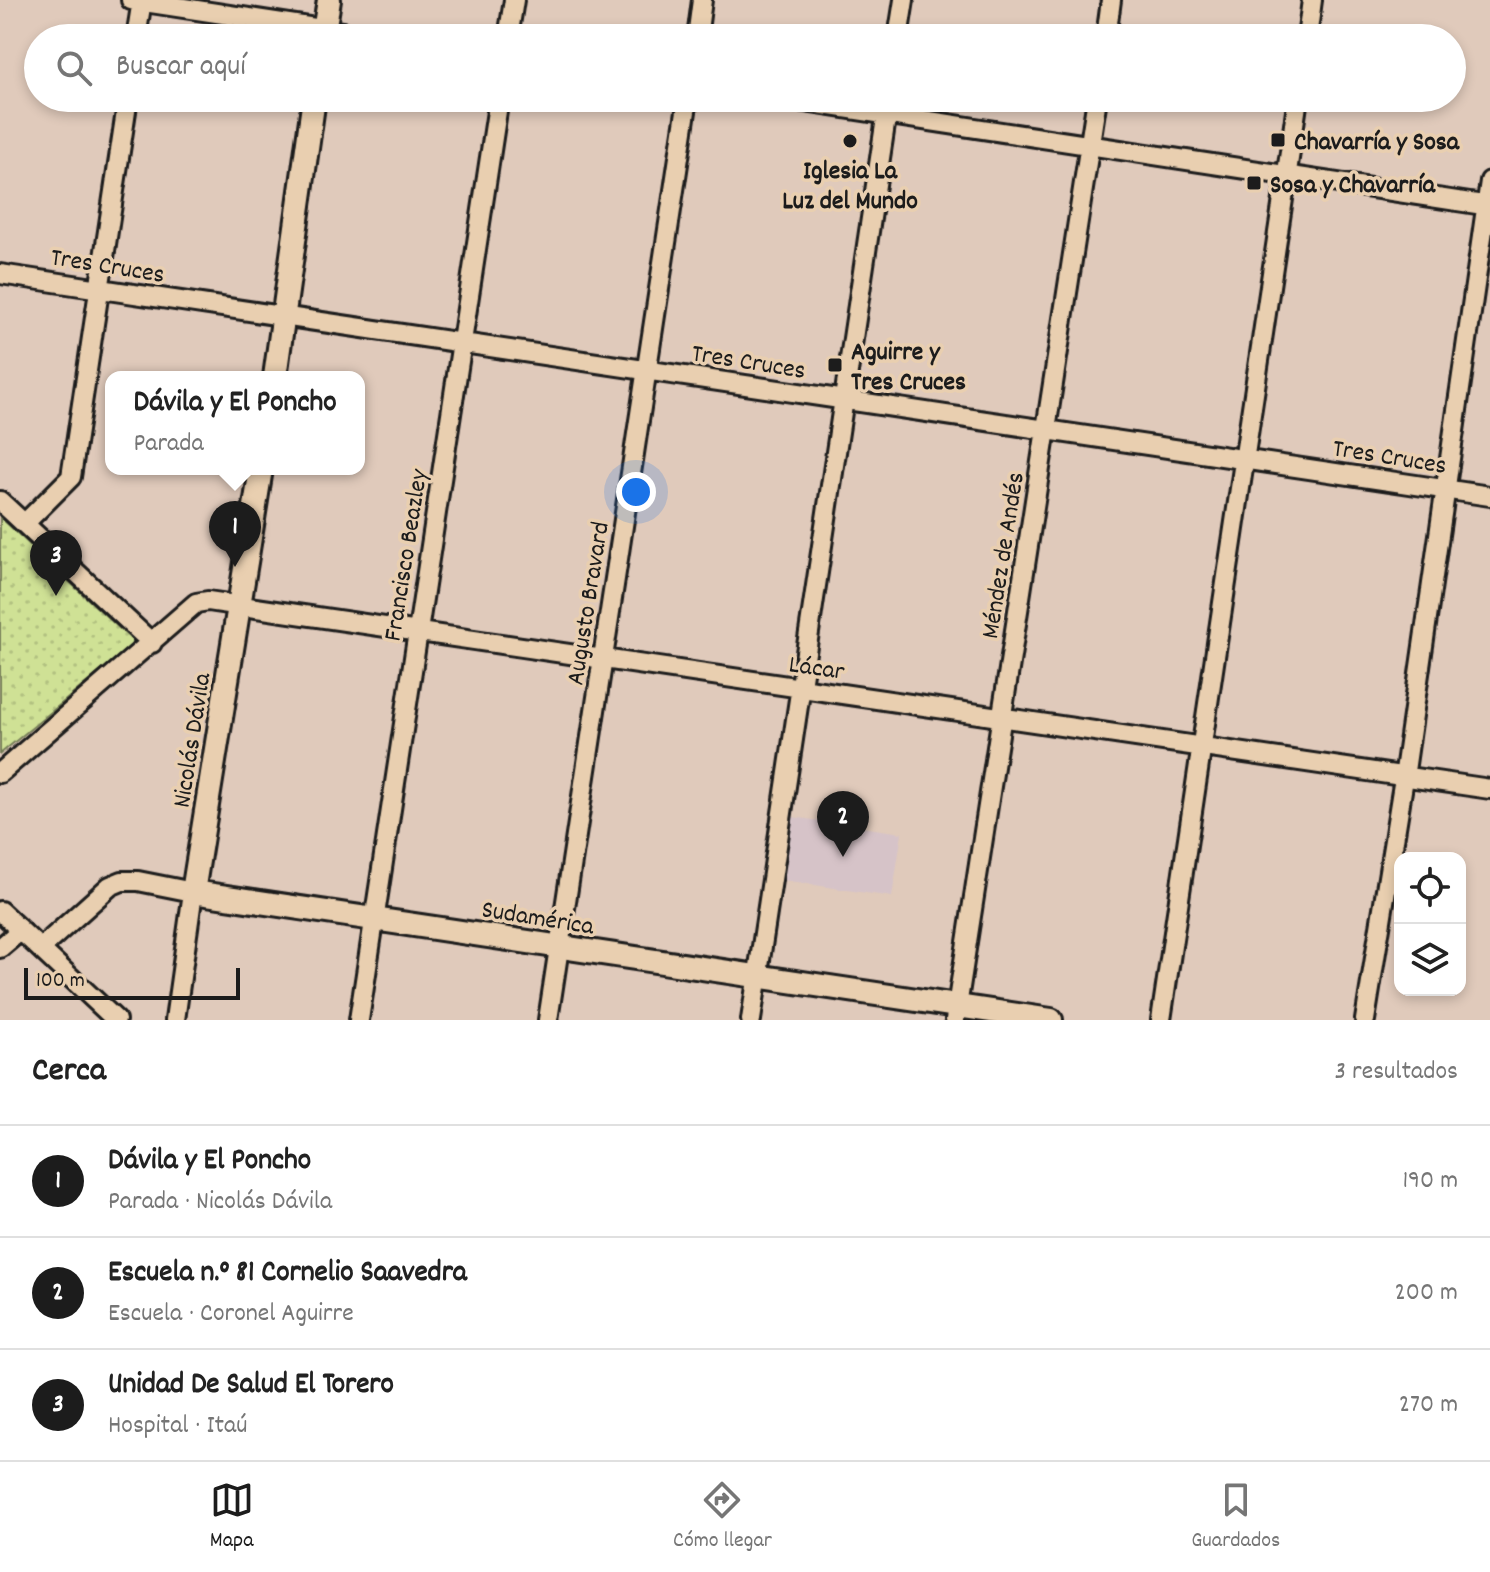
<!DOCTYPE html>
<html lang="es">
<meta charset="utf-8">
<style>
:root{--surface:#fff;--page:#f6f6f6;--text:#222;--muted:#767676;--line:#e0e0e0;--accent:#1c1c1c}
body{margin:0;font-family:Dekko,sans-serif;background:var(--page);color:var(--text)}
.controls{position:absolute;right:24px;bottom:24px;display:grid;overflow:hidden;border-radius:16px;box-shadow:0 4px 12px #0003}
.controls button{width:72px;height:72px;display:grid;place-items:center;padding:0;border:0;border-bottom:2px solid var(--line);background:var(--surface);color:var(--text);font:40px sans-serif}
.scale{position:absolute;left:24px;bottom:20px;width:216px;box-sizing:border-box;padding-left:8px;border:4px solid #1c1c1c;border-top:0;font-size:22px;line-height:28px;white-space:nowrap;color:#1c1c1c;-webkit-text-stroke:6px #e9cfb0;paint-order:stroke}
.you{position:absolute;left:636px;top:492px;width:28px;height:28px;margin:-20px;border:6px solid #fff;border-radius:50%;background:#1a73e8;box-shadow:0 0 0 12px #1a73e833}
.badge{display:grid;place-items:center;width:52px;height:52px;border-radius:50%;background:var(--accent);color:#fff;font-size:26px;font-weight:700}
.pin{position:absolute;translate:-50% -66px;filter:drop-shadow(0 2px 4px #0008)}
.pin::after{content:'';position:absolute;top:42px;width:28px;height:24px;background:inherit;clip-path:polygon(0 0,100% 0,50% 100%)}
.popup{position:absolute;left:105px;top:371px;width:260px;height:104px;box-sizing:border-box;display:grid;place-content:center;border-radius:16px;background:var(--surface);filter:drop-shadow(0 2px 6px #0005);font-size:26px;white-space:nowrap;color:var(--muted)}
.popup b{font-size:30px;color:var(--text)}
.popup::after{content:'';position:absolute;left:50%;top:100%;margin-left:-16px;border:16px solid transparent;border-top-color:var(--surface)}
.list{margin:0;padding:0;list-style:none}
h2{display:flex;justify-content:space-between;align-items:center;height:104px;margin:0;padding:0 32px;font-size:34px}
h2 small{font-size:26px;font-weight:400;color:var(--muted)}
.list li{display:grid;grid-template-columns:52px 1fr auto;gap:24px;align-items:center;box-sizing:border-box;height:112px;padding:0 32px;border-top:2px solid var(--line)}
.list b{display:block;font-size:30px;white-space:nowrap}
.list p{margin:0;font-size:26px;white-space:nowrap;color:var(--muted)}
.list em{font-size:26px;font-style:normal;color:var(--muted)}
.icon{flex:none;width:44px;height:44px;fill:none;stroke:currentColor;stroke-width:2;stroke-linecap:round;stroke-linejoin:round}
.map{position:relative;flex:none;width:1490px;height:1020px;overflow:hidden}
.search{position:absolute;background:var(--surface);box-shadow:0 4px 12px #0003;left:24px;right:24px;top:24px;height:88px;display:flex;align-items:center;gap:20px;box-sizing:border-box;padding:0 28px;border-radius:44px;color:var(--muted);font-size:30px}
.sheet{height:440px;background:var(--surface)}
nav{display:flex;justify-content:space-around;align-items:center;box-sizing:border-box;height:112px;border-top:2px solid var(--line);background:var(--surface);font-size:22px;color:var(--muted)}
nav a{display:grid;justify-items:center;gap:4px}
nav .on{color:var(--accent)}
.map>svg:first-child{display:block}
</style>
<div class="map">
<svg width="1490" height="1020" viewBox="0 0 1490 1020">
<defs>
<pattern id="grass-dots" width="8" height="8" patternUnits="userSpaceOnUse" patternTransform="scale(2)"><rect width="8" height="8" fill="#cfe195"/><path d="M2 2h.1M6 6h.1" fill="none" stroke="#b1c080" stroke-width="1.8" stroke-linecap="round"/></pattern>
</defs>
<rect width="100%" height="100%" fill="#e0cabb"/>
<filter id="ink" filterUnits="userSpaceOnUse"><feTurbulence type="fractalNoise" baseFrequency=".0125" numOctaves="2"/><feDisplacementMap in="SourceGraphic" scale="16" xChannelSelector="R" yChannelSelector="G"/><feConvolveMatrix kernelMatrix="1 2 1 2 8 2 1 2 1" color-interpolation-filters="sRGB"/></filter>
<g filter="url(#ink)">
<!-- built -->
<path fill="#d6c3c8" d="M793,817L902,833L892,897L783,880Z"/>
<!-- grass -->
<path fill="url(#grass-dots)" stroke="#767e58" stroke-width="2" d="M0,517L135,643L0,754Z"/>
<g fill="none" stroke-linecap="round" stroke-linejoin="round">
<!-- minor casing -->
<g stroke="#1c1c1c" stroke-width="24">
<path id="minor" d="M131,0L382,38
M136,38L142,0
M508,38L514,0
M697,38L702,0
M898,38L904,0
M1106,38L1111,0
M1307,38L1312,0
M778,98L1490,206
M0,274L1490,496
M0,501L152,643
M25,523L71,477L128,98
M0,773L196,603L208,601L1490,789
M0,911L116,1020
M0,948L20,931
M41,948L110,886L122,881H138L193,892L175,1020
M359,1020L499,98
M548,1020L688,98
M751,1020L889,98
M955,1020L1097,98
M1161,1020L1298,98
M1365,1020L1404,778L1490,181"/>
</g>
<!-- tertiary casing -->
<g stroke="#1c1c1c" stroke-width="28">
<path id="tertiary" d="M323,38L329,0
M275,377L314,98
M261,469L193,892L1051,1020"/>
</g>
<!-- minor -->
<use href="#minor" stroke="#e9cfb0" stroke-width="18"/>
<!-- tertiary -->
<use href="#tertiary" stroke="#e9cfb0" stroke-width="22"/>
</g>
</g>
<!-- markers -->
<g fill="#1c1c1c" stroke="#e9cfb0" stroke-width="3">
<rect x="1270" y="132" width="16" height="16" rx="4"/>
<circle cx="850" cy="141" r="8"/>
<rect x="1246" y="175" width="16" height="16" rx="4"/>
<rect x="827" y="357" width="16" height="16" rx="4"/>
</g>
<g text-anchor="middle" stroke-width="7" stroke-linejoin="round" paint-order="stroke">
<!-- poi labels -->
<g font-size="26" font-weight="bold" fill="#1c1c1c" stroke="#e9cfb0" text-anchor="start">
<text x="1294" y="149">Chavarría y Sosa</text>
<text x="850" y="178" text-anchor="middle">Iglesia La<tspan x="850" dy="30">Luz del Mundo</tspan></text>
<text x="1270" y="192">Sosa y Chavarría</text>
<text x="851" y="359">Aguirre y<tspan x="851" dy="30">Tres Cruces</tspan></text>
</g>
<!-- street labels -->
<g font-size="26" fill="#1c1c1c" stroke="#e9cfb0">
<text transform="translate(108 264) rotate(9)" y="9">Tres Cruces</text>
<text transform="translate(749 360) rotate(9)" y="9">Tres Cruces</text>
<text transform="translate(1390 455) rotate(9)" y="9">Tres Cruces</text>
<text transform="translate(404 555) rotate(-81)" y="9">Francisco Beazley</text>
<text transform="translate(1001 555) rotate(-81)" y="9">Méndez de Andés</text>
<text transform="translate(586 603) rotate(-81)" y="9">Augusto Bravard</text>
<text transform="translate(817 666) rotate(8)" y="9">Lácar</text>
<text transform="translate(190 740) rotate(-81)" y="9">Nicolás Dávila</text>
<text transform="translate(538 916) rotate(9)" y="9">Sudamérica</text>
</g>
</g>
</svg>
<div class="controls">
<button><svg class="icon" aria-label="locate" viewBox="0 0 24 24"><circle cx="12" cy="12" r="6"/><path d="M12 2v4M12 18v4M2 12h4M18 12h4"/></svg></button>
<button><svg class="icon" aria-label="layers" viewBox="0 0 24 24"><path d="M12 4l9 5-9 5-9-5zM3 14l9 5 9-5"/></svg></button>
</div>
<div class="scale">100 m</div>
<div class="you"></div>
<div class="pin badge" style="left:235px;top:567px">1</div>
<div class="popup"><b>Dávila y El Poncho</b>Parada</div>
<div class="pin badge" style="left:843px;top:857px">2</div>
<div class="pin badge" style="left:56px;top:596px">3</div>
<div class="search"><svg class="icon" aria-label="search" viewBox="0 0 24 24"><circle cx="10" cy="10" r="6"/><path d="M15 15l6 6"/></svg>Buscar aquí</div>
</div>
<section class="sheet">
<h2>Cerca<small>3 resultados</small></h2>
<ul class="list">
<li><span class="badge">1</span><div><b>Dávila y El Poncho</b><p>Parada · Nicolás Dávila</p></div><em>190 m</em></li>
<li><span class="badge">2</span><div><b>Escuela n.° 81 Cornelio Saavedra</b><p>Escuela · Coronel Aguirre</p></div><em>200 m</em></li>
<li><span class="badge">3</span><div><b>Unidad De Salud El Torero</b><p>Hospital · Itaú</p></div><em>270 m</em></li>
</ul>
</section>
<nav>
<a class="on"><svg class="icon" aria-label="map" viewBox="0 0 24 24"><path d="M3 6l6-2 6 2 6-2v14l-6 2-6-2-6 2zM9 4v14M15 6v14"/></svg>Mapa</a>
<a><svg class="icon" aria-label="directions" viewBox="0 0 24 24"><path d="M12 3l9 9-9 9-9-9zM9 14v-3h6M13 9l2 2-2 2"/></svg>Cómo llegar</a>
<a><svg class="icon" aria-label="saved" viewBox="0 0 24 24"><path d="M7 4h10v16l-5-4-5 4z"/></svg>Guardados</a>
</nav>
